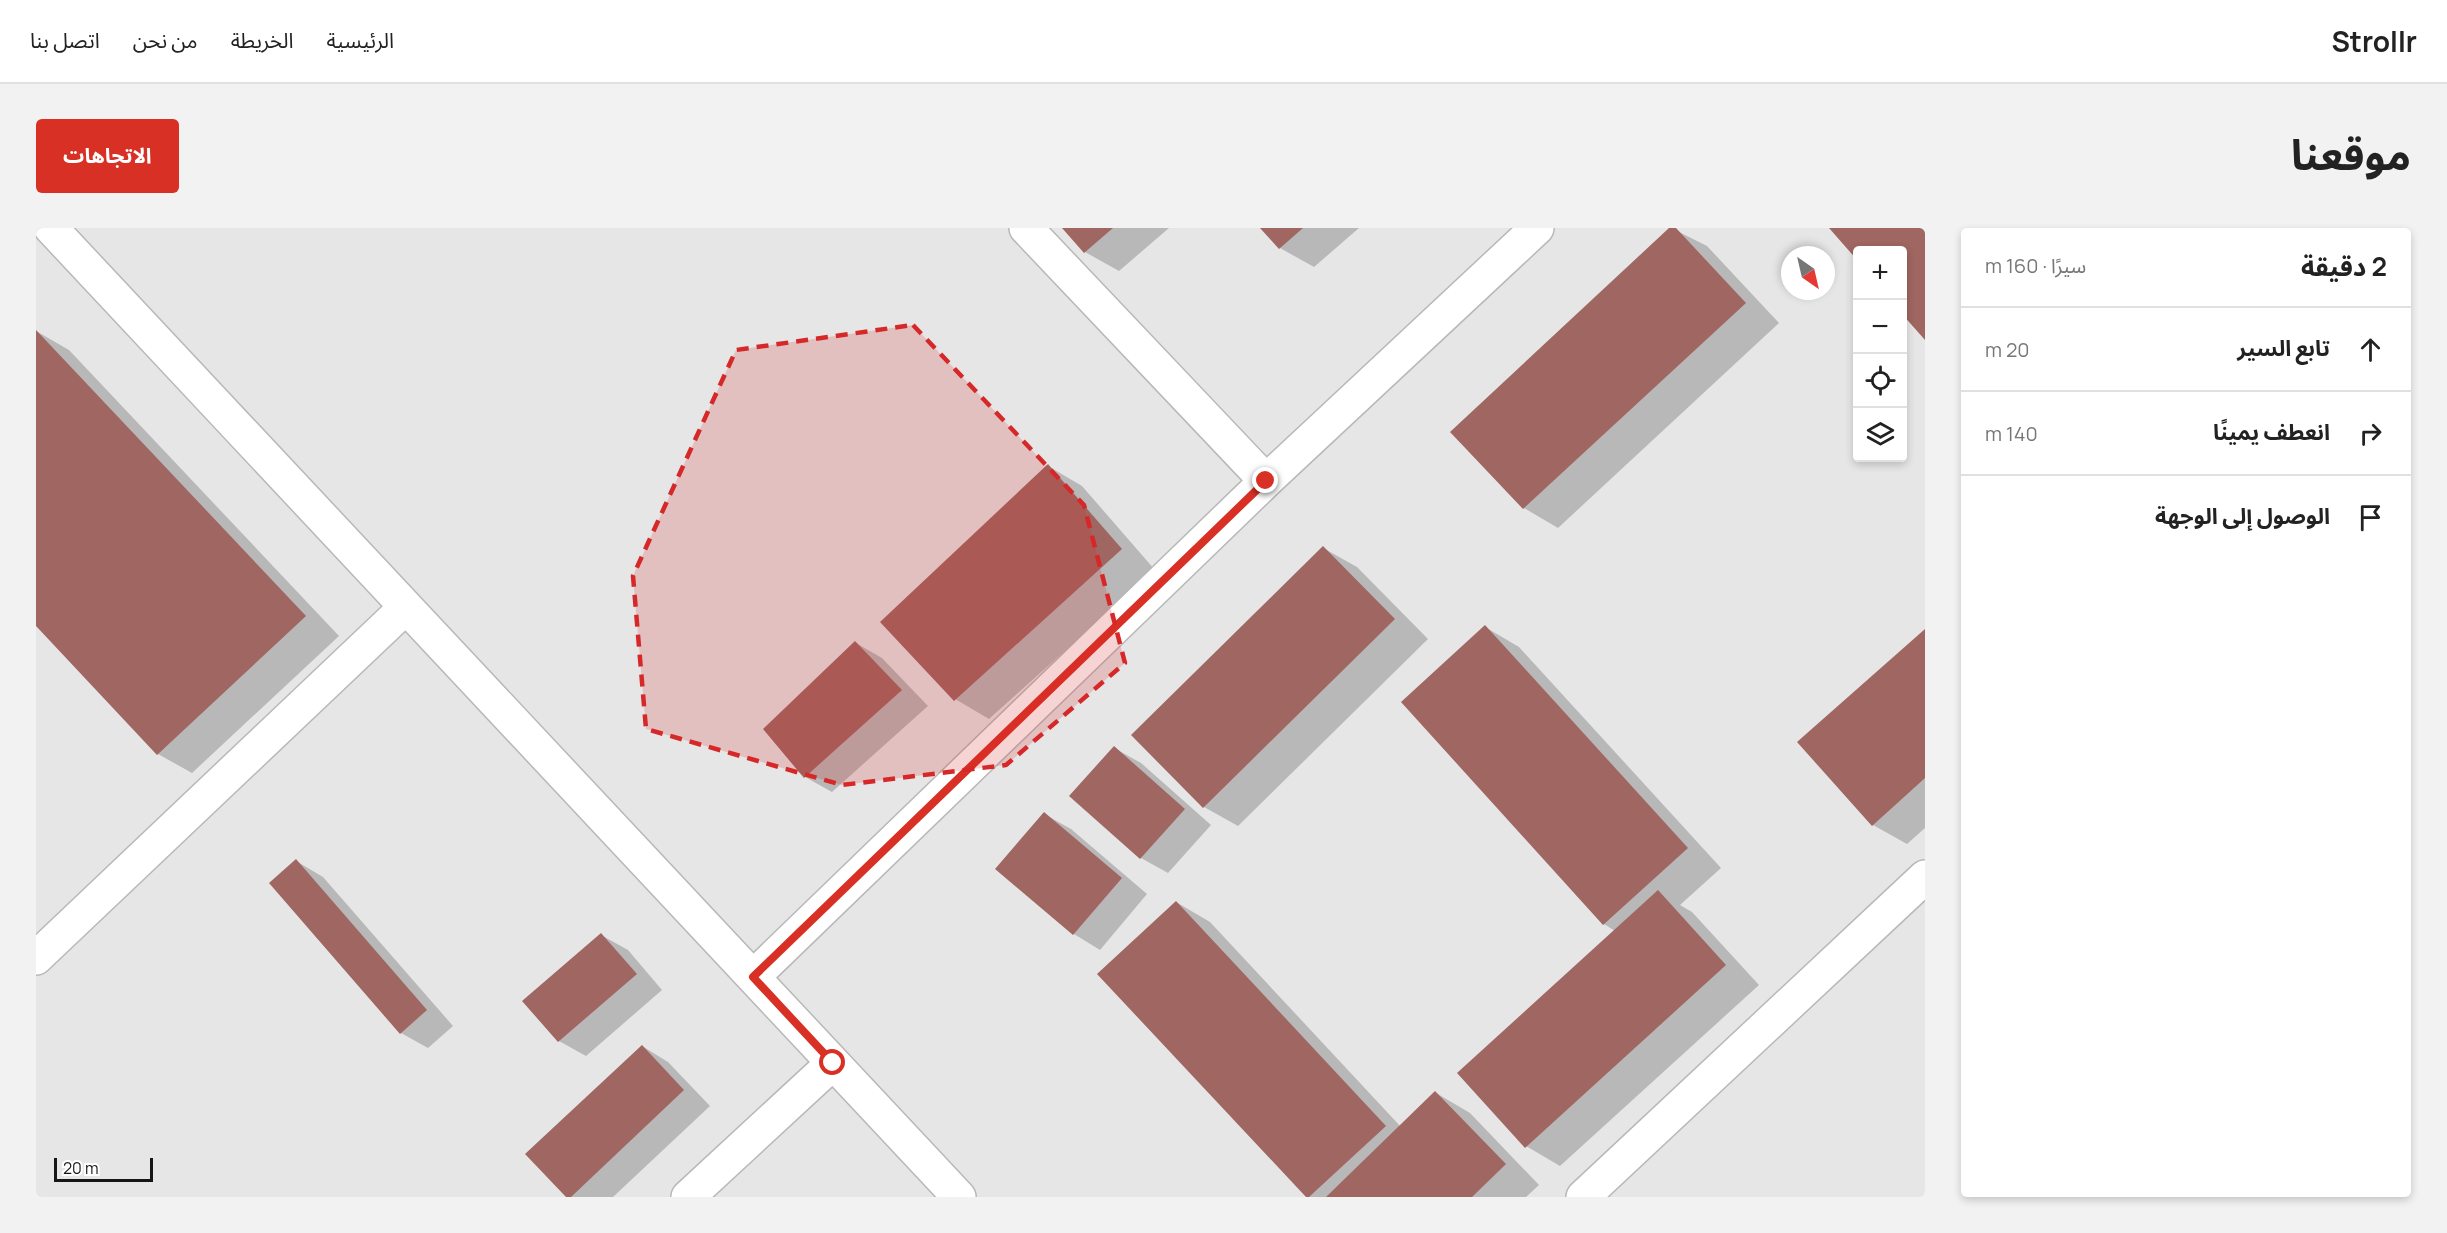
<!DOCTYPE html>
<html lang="ar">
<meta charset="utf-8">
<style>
:root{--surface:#fff;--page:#f2f2f2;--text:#222;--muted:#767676;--line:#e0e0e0;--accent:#d93025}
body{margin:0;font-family:Manrope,"Noto Sans Arabic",sans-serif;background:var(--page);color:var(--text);direction:rtl}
.controls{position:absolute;right:18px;top:18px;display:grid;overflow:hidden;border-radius:6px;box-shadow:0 3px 9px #0003}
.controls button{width:54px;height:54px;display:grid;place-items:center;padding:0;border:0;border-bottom:2px solid var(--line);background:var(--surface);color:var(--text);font:30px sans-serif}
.compass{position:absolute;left:1745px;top:18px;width:54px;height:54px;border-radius:50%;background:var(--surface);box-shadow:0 3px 9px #0003;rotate:146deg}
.scale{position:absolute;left:18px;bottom:15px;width:99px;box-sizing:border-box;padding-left:6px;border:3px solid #161616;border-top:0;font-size:16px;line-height:21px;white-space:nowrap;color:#161616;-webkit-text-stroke:4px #fff;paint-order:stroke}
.stop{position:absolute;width:18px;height:18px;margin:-14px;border:4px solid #d93025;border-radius:50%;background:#fff}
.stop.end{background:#d93025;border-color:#fff;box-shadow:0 2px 6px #0008}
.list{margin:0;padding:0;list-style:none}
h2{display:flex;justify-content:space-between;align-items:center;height:78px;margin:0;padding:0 24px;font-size:26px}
h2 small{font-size:20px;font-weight:400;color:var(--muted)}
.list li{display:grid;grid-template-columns:39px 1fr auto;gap:18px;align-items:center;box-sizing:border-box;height:84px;padding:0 24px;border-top:2px solid var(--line)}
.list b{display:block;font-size:22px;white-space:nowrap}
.list em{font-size:20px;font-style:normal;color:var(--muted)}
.icon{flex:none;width:33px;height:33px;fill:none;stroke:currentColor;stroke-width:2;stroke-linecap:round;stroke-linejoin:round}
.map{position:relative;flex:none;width:1889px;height:969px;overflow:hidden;direction:ltr;border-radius:6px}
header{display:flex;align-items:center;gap:36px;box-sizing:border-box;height:84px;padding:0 30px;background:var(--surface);border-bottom:2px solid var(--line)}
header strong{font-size:28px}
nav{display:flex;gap:33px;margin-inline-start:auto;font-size:21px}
.intro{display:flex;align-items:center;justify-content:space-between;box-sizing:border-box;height:144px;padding:0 36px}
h1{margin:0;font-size:42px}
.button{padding:15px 27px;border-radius:6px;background:var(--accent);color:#fff;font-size:21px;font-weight:700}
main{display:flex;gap:36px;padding:0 36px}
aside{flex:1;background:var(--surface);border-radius:6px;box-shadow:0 3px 9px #0003}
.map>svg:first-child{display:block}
</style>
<header>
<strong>Strollr</strong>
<nav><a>الرئيسية</a><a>الخريطة</a><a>من نحن</a><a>اتصل بنا</a></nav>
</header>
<div class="intro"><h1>موقعنا</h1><a class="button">الاتجاهات</a></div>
<main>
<aside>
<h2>2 دقيقة<small>سيرًا · 160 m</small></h2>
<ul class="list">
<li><svg class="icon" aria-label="ahead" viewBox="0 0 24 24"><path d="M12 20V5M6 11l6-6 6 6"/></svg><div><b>تابع السير</b></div><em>20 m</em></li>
<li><svg class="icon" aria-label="right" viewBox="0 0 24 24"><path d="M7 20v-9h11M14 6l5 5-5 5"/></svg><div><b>انعطف يمينًا</b></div><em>140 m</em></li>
<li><svg class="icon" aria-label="arrive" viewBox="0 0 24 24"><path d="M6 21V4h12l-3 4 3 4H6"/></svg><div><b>الوصول إلى الوجهة</b></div></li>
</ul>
</aside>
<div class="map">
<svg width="1889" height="969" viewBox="0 0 1889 969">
<rect width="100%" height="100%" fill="#e6e6e7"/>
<!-- shadow -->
<path fill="#0003" d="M1028,0H1133L1083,43L1049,24Z
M1226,0H1323L1278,39L1244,20Z
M1635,0L1671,18L1743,95L1522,300L1488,280L1417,204Z
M1795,0H1889V110L1866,22H1822Z
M0,103L33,122L303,408L156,545L122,526L0,396Z
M1012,238L1046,258L1119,342L953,491L919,471Z
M1287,320L1321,339L1392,411L1202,598L1168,579Z
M1449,399L1483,419L1685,640L1644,677L1656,684L1723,757L1524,938L1490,918L1579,703L1568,696Z
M1889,403V600L1871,616L1837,597Z
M820,415L846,430L892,478L796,564L769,549Z
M1078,520L1105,535L1175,597L1132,645L1105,630L1035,568Z
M1008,586L1035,601L1111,666L1064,722L1038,706Z
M260,633L287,649L417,798L392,820L365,805Z
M1140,674L1174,694L1365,899L1400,865L1434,885L1503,957L1490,969H1272Z
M565,707L592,722L626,762L550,828L523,813L489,773Z
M606,818L632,834L674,878L577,969H532Z"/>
<!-- building -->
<path fill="#a06661" d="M1026,0H1077L1048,25Z
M1224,0H1267L1243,21Z
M1633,0H1640L1710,75L1487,281L1414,204Z
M1793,0H1889V112L1866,86V22H1822V33Z
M0,102L270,388L121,527L0,398Z
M1012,236L1086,321L918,473L844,394Z
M1287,318L1359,391L1167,580L1095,507Z
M1449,397L1652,620L1567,697L1365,474Z
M1889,401V550L1836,598L1761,514Z
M819,413L866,462L768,550L727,501Z
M1078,518L1149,581L1104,631L1033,568Z
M1008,584L1086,650L1037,707L959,641Z
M260,631L391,782L364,806L233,655Z
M1622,662L1690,737L1489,920L1421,845Z
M1140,673L1350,898L1273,969H1270L1061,746Z
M565,705L601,746L522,814L486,773Z
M606,817L648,862L535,969H530L489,926Z
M1399,863L1470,936L1436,969H1290Z"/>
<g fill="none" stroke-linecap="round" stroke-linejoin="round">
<!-- minor casing -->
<g stroke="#b8b8b9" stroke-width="36">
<path id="minor" d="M15,0L923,969
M990,0L1230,253
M0,730L370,379
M717,749L1230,253L1501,0
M652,969L797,835
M1547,969L1889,649"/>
</g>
<!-- minor -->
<use href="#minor" stroke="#fff" stroke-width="33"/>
</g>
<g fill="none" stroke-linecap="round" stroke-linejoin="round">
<!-- route -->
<path stroke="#d93025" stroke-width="8" d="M797,835L717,749L1230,253"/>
</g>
<!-- marked area -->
<path fill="#d62828" fill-opacity="0.2" stroke="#d62828" stroke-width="4.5" stroke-dasharray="12 8" stroke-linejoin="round" d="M877,97L1048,277L1089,435L970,537L806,557L610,501L597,348L700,122Z"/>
</svg>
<div class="controls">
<button>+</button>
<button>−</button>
<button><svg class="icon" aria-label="locate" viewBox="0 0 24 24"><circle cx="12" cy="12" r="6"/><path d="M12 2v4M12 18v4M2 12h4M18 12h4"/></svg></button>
<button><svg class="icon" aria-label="layers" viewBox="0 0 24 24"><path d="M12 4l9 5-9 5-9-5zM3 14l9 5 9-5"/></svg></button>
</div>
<svg class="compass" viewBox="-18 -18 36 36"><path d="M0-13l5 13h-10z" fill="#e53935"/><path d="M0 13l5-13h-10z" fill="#767676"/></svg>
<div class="scale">20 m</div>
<div class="stop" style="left:797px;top:835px"></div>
<div class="stop end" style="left:1230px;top:253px"></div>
</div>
</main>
